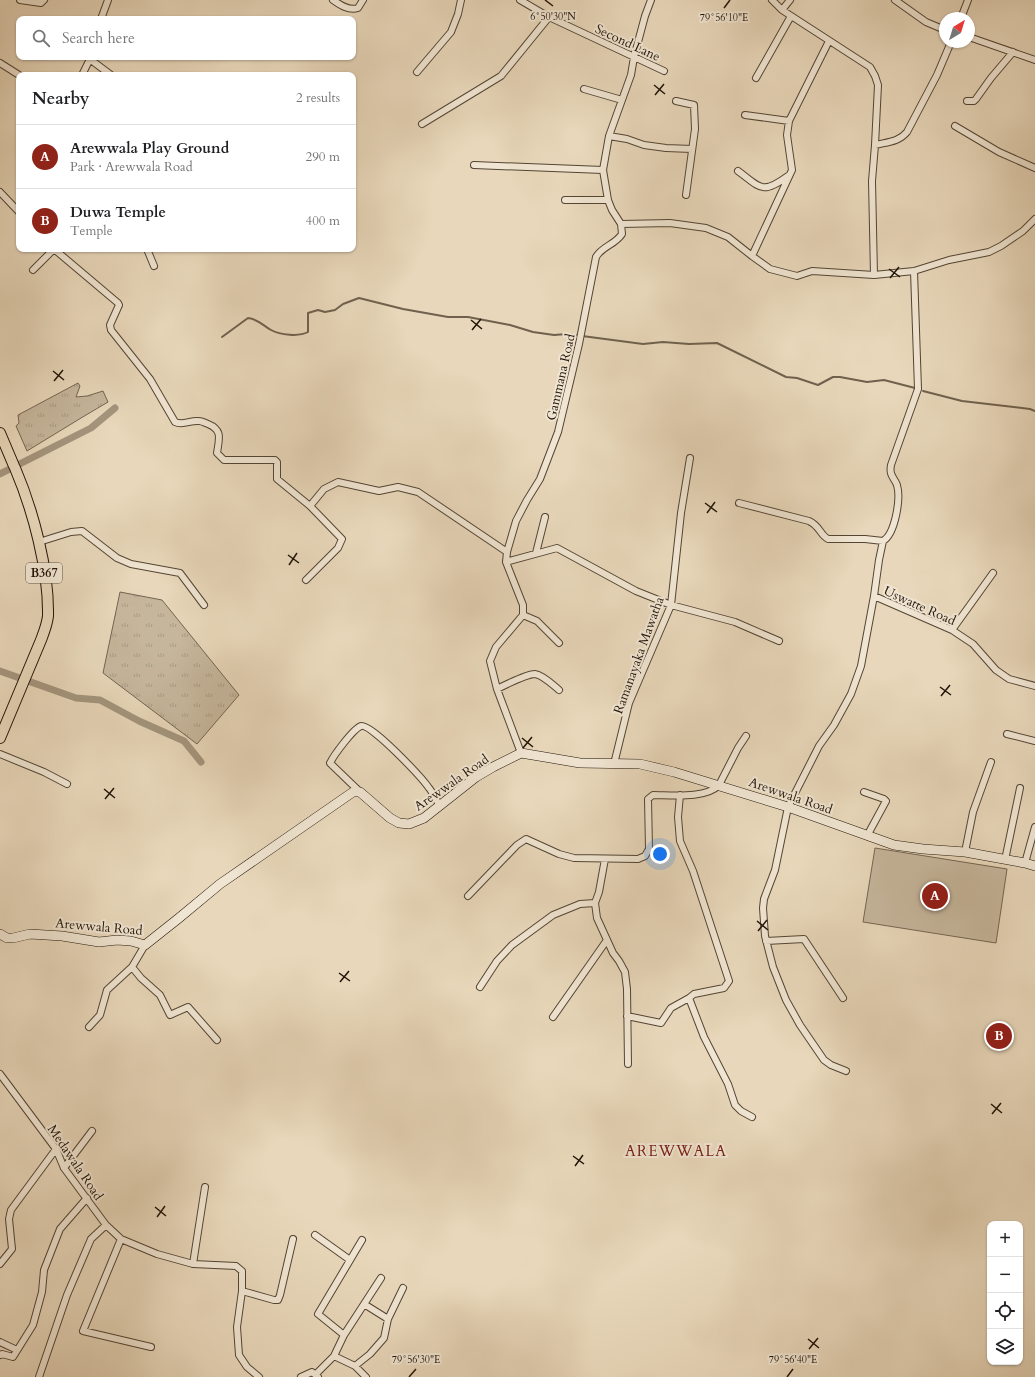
<!DOCTYPE html>
<meta charset="utf-8">
<style>
:root{--surface:#fff;--page:#f2f2f2;--text:#202124;--muted:#757577;--line:#e0e0e0;--accent:#8f2418}
body{margin:0;font-family:Cardo,serif;background:var(--page);color:var(--text)}
.controls{position:absolute;right:12px;bottom:12px;display:grid;overflow:hidden;border-radius:8px;box-shadow:0 1px 3px #0004}
.controls button{width:36px;height:36px;display:grid;place-items:center;padding:0;border:0;border-bottom:1px solid var(--line);background:var(--surface);color:var(--text);font:20px sans-serif}
.compass{position:absolute;left:939px;top:12px;width:36px;height:36px;border-radius:50%;background:var(--surface);box-shadow:0 1px 3px #0004;rotate:38deg}
.you{position:absolute;left:660px;top:854px;width:14px;height:14px;margin:-10px;border:3px solid #fff;border-radius:50%;background:#1a73e8;box-shadow:0 0 0 6px #1a73e833}
.badge{display:grid;place-items:center;width:26px;height:26px;border-radius:50%;background:var(--accent);color:#fff;font-size:13px;font-weight:700}
.pin{position:absolute;translate:-50% -50%;border:2px solid #fff;box-shadow:0 1px 4px #0006}
.list{margin:0;padding:0;list-style:none}
h2{display:flex;justify-content:space-between;align-items:center;height:52px;margin:0;padding:0 16px;font-size:17px}
h2 small{font-size:13px;font-weight:400;color:var(--muted)}
.list li{display:grid;grid-template-columns:26px 1fr auto;gap:12px;align-items:center;box-sizing:border-box;height:64px;padding:0 16px;border-top:1px solid var(--line)}
.list b{display:block;font-size:15px;white-space:nowrap}
.list p{margin:0;font-size:13px;white-space:nowrap;color:var(--muted)}
.list em{font-size:13px;font-style:normal;color:var(--muted)}
.icon{flex:none;width:22px;height:22px;fill:none;stroke:currentColor;stroke-width:2;stroke-linecap:round;stroke-linejoin:round}
.map{position:relative;flex:none;width:1035px;height:1377px;overflow:hidden}
.search{position:absolute;background:var(--surface);box-shadow:0 1px 3px #0004;left:16px;top:16px;width:340px;height:44px;display:flex;align-items:center;gap:10px;box-sizing:border-box;padding:0 14px;border-radius:8px;color:var(--muted);font-size:15px}
.panel{position:absolute;background:var(--surface);box-shadow:0 1px 3px #0004;left:16px;top:72px;width:340px;height:180px;border-radius:8px}
.map>svg:first-child{display:block}
</style>
<div class="map">
<svg width="1035" height="1377" viewBox="0 0 1035 1377">
<defs>
<pattern id="grass-tufts" width="24" height="20" patternUnits="userSpaceOnUse"><rect width="24" height="20" fill="#c6b69c"/><path d="M3 7l-1-3M5 7V3M7 7l1-3M15 17l-1-3M17 17v-4M19 17l1-3" fill="none" stroke="#aa9c85"/></pattern>
</defs>
<rect width="100%" height="100%" fill="#e8d7ba"/>
<filter id="stains"><feTurbulence type="fractalNoise" baseFrequency=".005" numOctaves="4"/><feColorMatrix values="0 0 0 0 .2 0 0 0 0 .09 0 0 0 0 .02 0 0 0 .5 -.17"/></filter>
<radialGradient id="worn" r=".72"><stop offset=".6" stop-color="#630" stop-opacity="0"/><stop offset="1" stop-color="#630" stop-opacity=".3"/></radialGradient>
<!-- grass -->
<path fill="url(#grass-tufts)" stroke="#746552" d="M78,383L80,386L76,397L87,396L103,391L108,402L81,418L27,451L16,426L19,423L18,415Z
M120,592L162,600L239,695L197,744L103,673Z"/>
<!-- green -->
<path fill="#c6b69c" stroke="#746552" d="M875,848L1007,869L996,943L863,922Z"/>
<g fill="none" stroke-linecap="round" stroke-linejoin="round">
<!-- stream -->
<path stroke="#70614e" stroke-width="2" d="M222,337L248,318C258,319 262,325 271,330C280,335 299,337 308,332V313L318,310L325,312L335,310L343,304L359,298L403,309L448,317H468L510,325L533,332L554,335L567,334L643,344L663,342L689,344L717,343L786,377L797,378L818,385L833,377H840L867,382L884,380L915,388
M923,391L962,401L1030,409L1035,411"/>
<!-- canal -->
<path stroke="#a4957d" stroke-width="7" d="M0,474L91,428L115,408
M0,671L76,698L100,700L139,721L184,741L201,762"/>
<!-- street casing -->
<g stroke="#534534" stroke-width="8">
<path id="street" d="M20,0L41,3L44,0
M333,0C340,5 349,11 358,8L363,0
M520,0L549,17L664,71
M772,0L782,10L870,67L875,76L878,85L875,145L872,181L874,275
M895,0L926,22L945,30
M782,10L790,0
M961,18L968,0
M101,19L108,0
M969,37L1035,60
M91,60L111,75
M0,63L19,75
M417,72L451,32L458,14L461,0
M82,75L91,57
M756,78L791,16
M584,89L622,100
M676,101L694,105L695,129L686,195
M967,101H974L976,99L991,78L1013,52
M745,115L789,121
M422,124L501,76L549,17
M955,126L999,152L1035,168
M609,136L627,139L644,145L666,148L692,149
M875,145C887,142 899,142 907,132L937,75L951,42
M474,165L603,170
M738,171C761,188 762,195 788,176
M0,192L19,212
M565,200H608
M621,224L670,223L706,228L728,237L752,256L770,269L797,276L812,271L874,275L914,271L949,260L989,252L1001,246L1023,231L1035,219
M54,249L118,303L119,305L110,325L111,330L150,379L175,422C183,426 190,420 199,421C202,421 205,423 208,424C223,430 219,439 217,453L224,460H275L277,462V479L310,506L342,539L338,548L306,580
M147,249L154,266
M752,256L792,170L787,135L789,121L829,41
M33,270L54,249
M914,271L918,389L891,465C889,476 894,477 897,485C901,499 895,534 883,541L879,560L874,596L952,630L973,644L996,670L1009,679L1035,686
M739,503L809,521C820,526 820,535 828,539H865L883,541
M310,506L324,489L338,482L379,491L398,487L418,492L507,552
M39,542L71,532L82,531L117,558L131,564L180,573L204,605
M536,553L545,517
M506,562L557,548L636,591L671,605L735,622L779,641
M523,615L537,621L559,643
M952,630L993,573
M497,689C505,685 527,674 535,674C543,675 553,685 559,690
M1007,734L1035,741
M521,753L497,689L490,661L496,647L523,615V605L506,562L507,552L516,521L527,500L540,479L558,432L579,344L596,257C602,246 615,245 622,234L621,224L612,210L608,200L603,170L609,136L631,75L634,57L645,16L651,0
M0,754L44,772L67,784
M614,764L629,703L671,605L681,513L690,458
M360,792L330,763C334,755 353,729 361,726C371,723 422,778 429,788C433,793 436,800 440,806
M864,792L884,799L886,801L867,836
M680,795L678,817L680,841L693,871L729,981L724,988L694,994L689,998L704,1037L728,1084L735,1105L741,1111L752,1117
M965,852L973,812L991,762
M605,859L599,892L595,903L597,918L613,953L619,961L625,972L627,989L628,1064
M1005,860L1020,788
M1025,863L1035,827
M468,896L517,845L526,839L559,854L574,858L638,859L645,856L649,849L648,799L653,795C671,795 706,799 719,785L738,748L746,736
M766,941L804,939L843,998
M132,967L141,978L160,995L170,1015L188,1007L217,1040
M480,987L497,961L512,945L553,915L580,904L595,903
M627,1016L661,1023L671,1008L689,998
M553,1017L607,940
M89,1027L100,1015L107,990L132,967L145,945
M846,1071L831,1065L824,1060L800,1025L786,1000L773,967L765,936L763,908L764,899L775,870L788,807L819,746L834,725L851,694L861,666L874,596
M0,1074L56,1149L64,1168L106,1225L121,1239L157,1254L193,1264L236,1266L242,1271V1291L237,1327L239,1355L247,1367L259,1377
M64,1168L92,1131
M315,1235L350,1260
M121,1239L83,1331L151,1347
M0,1264L12,1249L9,1219L11,1210L56,1149
M193,1264L205,1187
M242,1291L274,1300H278L280,1295L293,1239
M364,1304L388,1319
M344,1335L381,1278
M0,1342L17,1350
M0,1355L2,1354L13,1357L33,1325L42,1292L44,1270L60,1229L87,1198
M334,1356L355,1366L370,1354L384,1338L388,1319L403,1288
M355,1366L366,1377
M316,1374L334,1356L344,1335L318,1314L362,1240
M39,1377L67,1295L91,1239L106,1225
M301,1377L312,1372L318,1377"/>
</g>
<!-- secondary casing -->
<g stroke="#211408" stroke-width="10">
<path id="secondary" d="M0,934L7,938H13L30,934L62,936L99,942L117,940L131,941L145,945L179,918L220,884L353,792H360L390,818L399,823L409,824L424,818L476,777L493,767L521,753L580,763L640,764L674,772L788,807L894,845L923,849L965,852L1025,863L1035,866"/>
</g>
<!-- primary casing -->
<g stroke="#211408" stroke-width="12">
<path id="primary" d="M0,433L14,466
M0,738L41,640C44,632 47,625 48,616C49,570 33,510 15,468"/>
</g>
<!-- street -->
<use href="#street" stroke="#f0e5d2" stroke-width="6"/>
<!-- secondary -->
<use href="#secondary" stroke="#f0e5d2" stroke-width="9"/>
<!-- primary -->
<use href="#primary" stroke="#e8d7ba" stroke-width="10"/>
</g>
<!-- ticks -->
<path fill="none" stroke="#211408" stroke-width="1.5" d="M545,0L553,6M724,8L730,0M654,85L665,94M655,95L664,84M889,269L900,277M890,278L899,267M471,320L482,329M472,330L481,319M53,371L64,380M54,381L63,370M705,503L717,512M707,513L715,502M288,555L299,563M289,565L297,553M940,687L951,695M941,696L950,685M522,738L533,747M523,748L532,737M104,789L115,798M105,799L114,788M757,921L768,930M758,931L767,920M339,973L350,981M340,982L349,971M991,1104L1002,1113M992,1114L1001,1103M573,1156L584,1164M575,1166L583,1155M155,1207L166,1216M157,1217L165,1206M808,1339L819,1348M809,1349L818,1338M409,1377L416,1369M787,1377L793,1369"/>
<g text-anchor="middle" stroke-width="4" stroke-linejoin="round" paint-order="stroke">
<!-- shield labels -->
<rect fill="#f0e5d2" stroke="#5f5345" stroke-width="1" x="26" y="563" width="36" height="20" rx="3"/>
<g font-size="12" font-weight="bold" fill="#211408">
<text x="44" y="577">B367</text>
</g>
<!-- street labels -->
<g font-size="13" fill="#211408" stroke="#f0e5d2">
<text transform="translate(628 42) rotate(25)" y="5">Second Lane</text>
<text transform="translate(560 377) rotate(-77)" y="5">Gammana Road</text>
<text transform="translate(920 605) rotate(24)" y="5">Uswatte Road</text>
<text transform="translate(638 655) rotate(-70)" y="5">Ramanayaka Mawatha</text>
<text transform="translate(451 782) rotate(-35)" y="5">Arewwala Road</text>
<text transform="translate(791 795) rotate(19)" y="5">Arewwala Road</text>
<text transform="translate(99 926) rotate(5)" y="5">Arewwala Road</text>
<text transform="translate(76 1162) rotate(56)" y="5">Medawala Road</text>
</g>
<!-- quarter labels -->
<g font-size="15" letter-spacing="1" fill="#7a1f14" stroke="#f0e5d2">
<text x="676" y="1156">AREWWALA</text>
</g>
</g>
<g font-size="10" text-anchor="middle" fill="#211408" stroke="#f0e5d2" stroke-width="4" stroke-linejoin="round" paint-order="stroke">
<text x="553" y="20">6°50'30"N</text>
<text x="724" y="21">79°56'10"E</text>
<text x="416" y="1363">79°56'30"E</text>
<text x="793" y="1363">79°56'40"E</text>
</g>
<rect width="100%" height="100%" filter="url(#stains)"/>
<rect width="100%" height="100%" fill="url(#worn)"/>
</svg>
<div class="controls">
<button>+</button>
<button>−</button>
<button><svg class="icon" aria-label="locate" viewBox="0 0 24 24"><circle cx="12" cy="12" r="6"/><path d="M12 2v4M12 18v4M2 12h4M18 12h4"/></svg></button>
<button><svg class="icon" aria-label="layers" viewBox="0 0 24 24"><path d="M12 4l9 5-9 5-9-5zM3 14l9 5 9-5"/></svg></button>
</div>
<svg class="compass" viewBox="-18 -18 36 36"><path d="M0-13l5 13h-10z" fill="#e53935"/><path d="M0 13l5-13h-10z" fill="#757577"/></svg>
<div class="you"></div>
<div class="pin badge" style="left:935px;top:896px">A</div>
<div class="pin badge" style="left:999px;top:1036px">B</div>
<div class="search"><svg class="icon" aria-label="search" viewBox="0 0 24 24"><circle cx="10" cy="10" r="6"/><path d="M15 15l6 6"/></svg>Search here</div>
<section class="panel">
<h2>Nearby<small>2 results</small></h2>
<ul class="list">
<li><span class="badge">A</span><div><b>Arewwala Play Ground</b><p>Park · Arewwala Road</p></div><em>290 m</em></li>
<li><span class="badge">B</span><div><b>Duwa Temple</b><p>Temple</p></div><em>400 m</em></li>
</ul>
</section>
</div>
